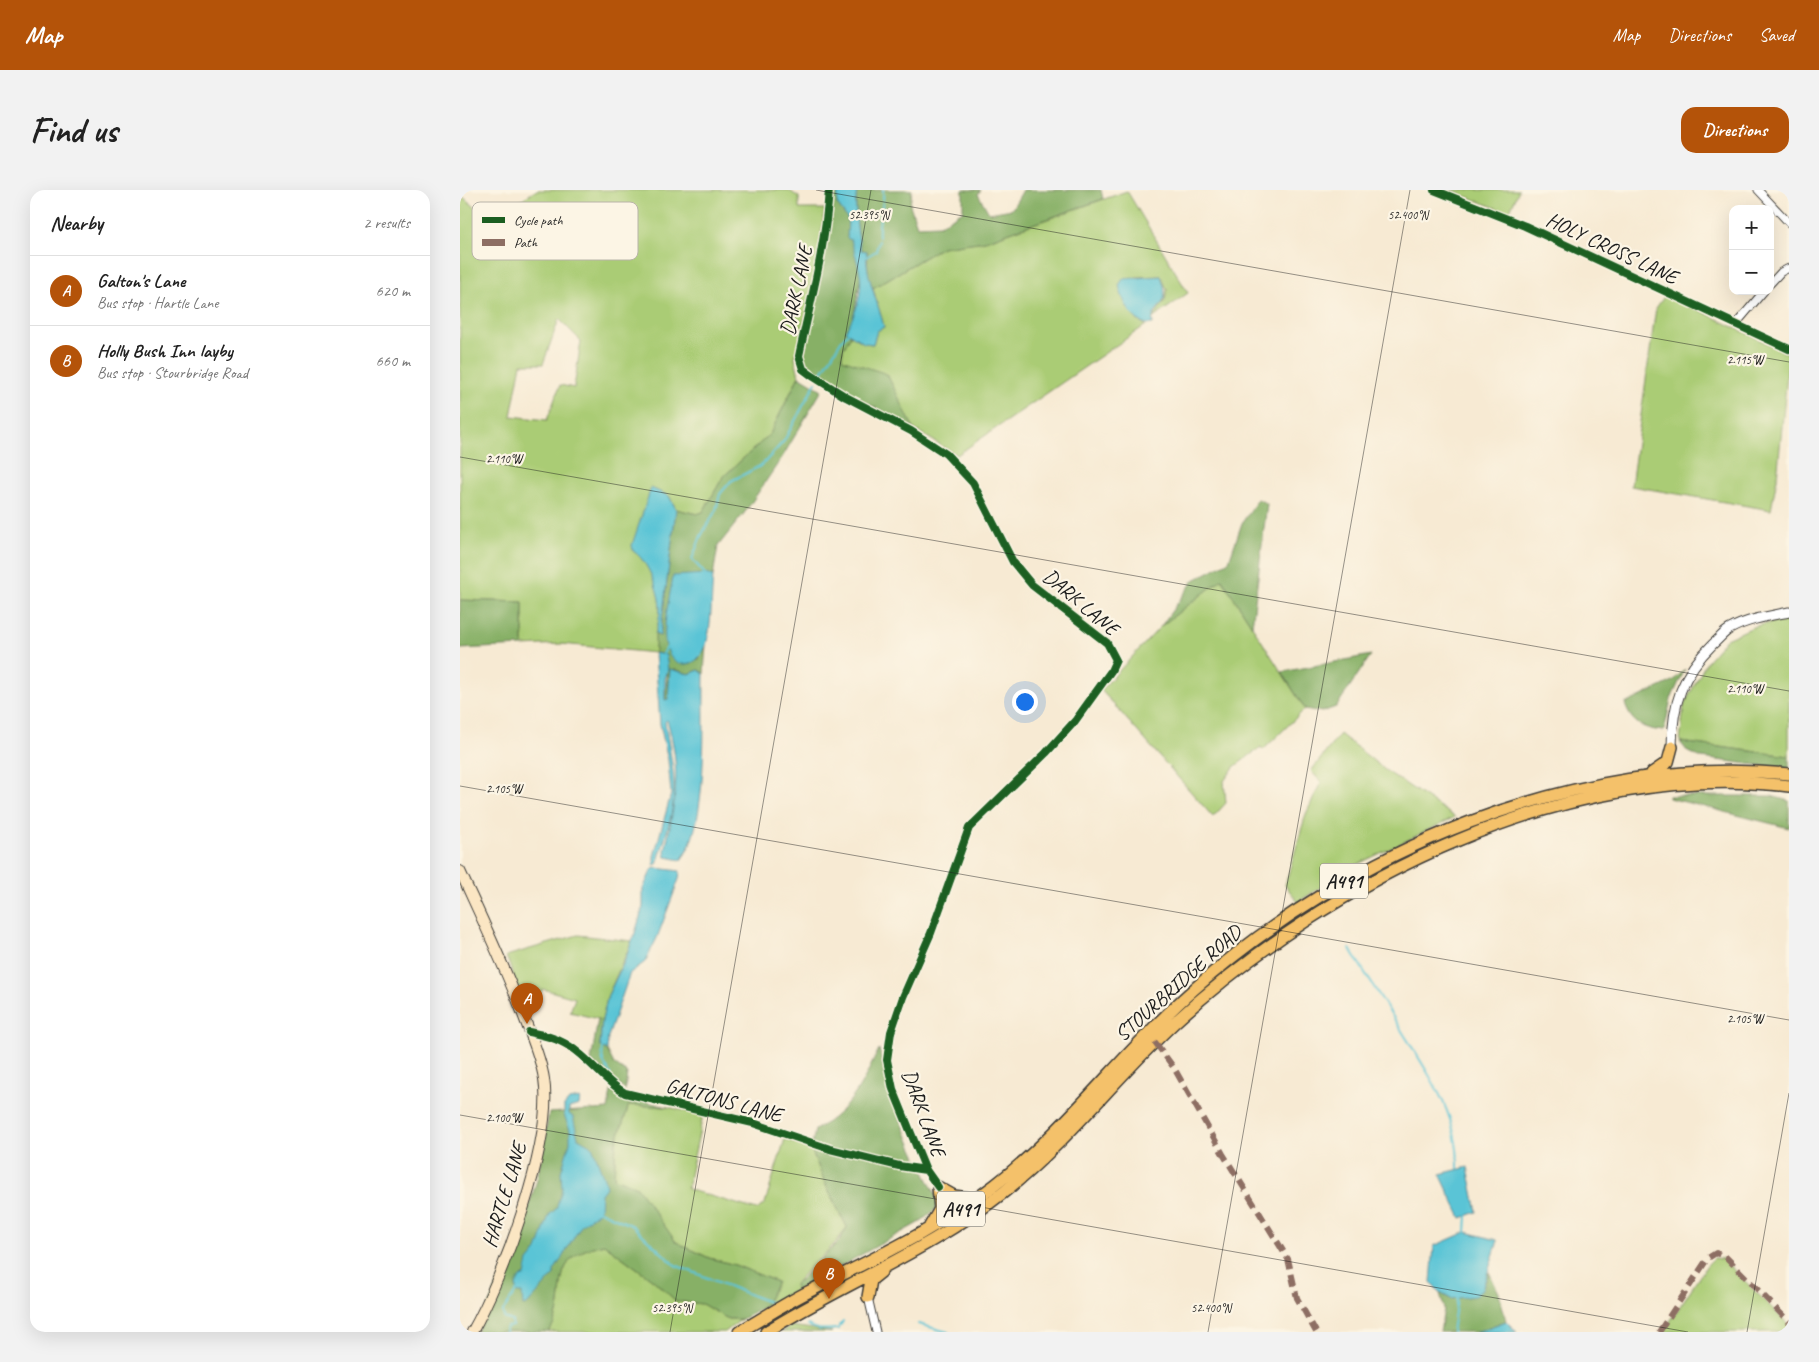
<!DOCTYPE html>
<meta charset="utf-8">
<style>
:root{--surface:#fff;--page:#f2f2f2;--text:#222;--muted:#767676;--line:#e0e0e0;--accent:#b45309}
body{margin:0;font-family:Caveat,sans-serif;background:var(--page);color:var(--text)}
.controls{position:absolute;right:15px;top:15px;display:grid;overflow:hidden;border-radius:10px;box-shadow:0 5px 20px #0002}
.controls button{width:45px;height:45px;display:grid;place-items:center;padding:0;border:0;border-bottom:1px solid var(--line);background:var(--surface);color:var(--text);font:25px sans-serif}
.you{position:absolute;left:564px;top:511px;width:18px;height:18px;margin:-12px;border:4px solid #fff;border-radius:50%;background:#1a73e8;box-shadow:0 0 0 8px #1a73e833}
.badge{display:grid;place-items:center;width:32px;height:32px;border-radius:50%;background:var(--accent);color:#fff;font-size:16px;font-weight:700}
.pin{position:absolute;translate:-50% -41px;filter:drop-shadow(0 1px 2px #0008)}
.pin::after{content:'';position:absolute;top:26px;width:18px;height:15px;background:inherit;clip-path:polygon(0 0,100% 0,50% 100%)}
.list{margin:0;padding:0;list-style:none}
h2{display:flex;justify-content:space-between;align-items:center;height:65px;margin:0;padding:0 20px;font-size:21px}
h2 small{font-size:16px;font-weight:400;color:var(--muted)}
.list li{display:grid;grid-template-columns:32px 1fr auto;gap:15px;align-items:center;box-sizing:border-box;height:70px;padding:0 20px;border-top:1px solid var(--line)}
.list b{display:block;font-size:19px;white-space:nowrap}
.list p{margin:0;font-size:16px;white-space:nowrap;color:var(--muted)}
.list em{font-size:16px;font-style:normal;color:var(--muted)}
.map{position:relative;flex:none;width:1329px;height:1142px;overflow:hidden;border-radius:15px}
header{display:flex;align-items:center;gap:30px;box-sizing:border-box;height:70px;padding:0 25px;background:var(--accent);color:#fff}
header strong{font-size:24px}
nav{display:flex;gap:28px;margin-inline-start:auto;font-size:18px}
.intro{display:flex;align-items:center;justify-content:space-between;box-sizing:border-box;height:120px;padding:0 30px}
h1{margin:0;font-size:35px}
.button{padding:12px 22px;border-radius:15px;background:var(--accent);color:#fff;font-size:18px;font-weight:700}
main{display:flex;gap:30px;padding:0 30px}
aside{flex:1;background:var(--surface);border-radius:15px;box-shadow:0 5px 20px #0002}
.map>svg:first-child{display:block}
</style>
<header>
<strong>Map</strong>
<nav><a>Map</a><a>Directions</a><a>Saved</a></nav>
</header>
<div class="intro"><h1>Find us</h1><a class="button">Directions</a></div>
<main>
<aside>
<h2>Nearby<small>2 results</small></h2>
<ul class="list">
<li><span class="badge">A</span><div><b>Galton's Lane</b><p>Bus stop · Hartle Lane</p></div><em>620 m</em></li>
<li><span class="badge">B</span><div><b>Holly Bush Inn layby</b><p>Bus stop · Stourbridge Road</p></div><em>660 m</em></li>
</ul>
</aside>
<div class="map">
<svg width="1329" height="1142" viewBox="0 0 1329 1142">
<rect width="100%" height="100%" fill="#fcf5e5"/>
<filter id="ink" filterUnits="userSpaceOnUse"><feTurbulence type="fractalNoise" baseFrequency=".02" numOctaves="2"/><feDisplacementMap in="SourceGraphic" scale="10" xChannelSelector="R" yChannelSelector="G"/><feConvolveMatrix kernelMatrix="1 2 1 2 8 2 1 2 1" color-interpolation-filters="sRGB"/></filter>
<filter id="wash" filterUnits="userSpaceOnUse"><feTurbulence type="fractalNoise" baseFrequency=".0096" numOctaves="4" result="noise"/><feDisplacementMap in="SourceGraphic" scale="20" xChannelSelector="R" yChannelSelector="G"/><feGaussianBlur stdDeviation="1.12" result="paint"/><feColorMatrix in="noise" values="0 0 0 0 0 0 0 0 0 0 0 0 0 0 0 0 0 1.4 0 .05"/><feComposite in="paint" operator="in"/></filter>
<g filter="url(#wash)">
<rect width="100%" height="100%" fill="#f7ead3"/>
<!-- green -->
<path fill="#aacc75" stroke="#637448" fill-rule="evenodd" d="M77,0H328L339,7V19H365L356,85L335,168L339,186L310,244L263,287L243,322L237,324L216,319L209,306L173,361C188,369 199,400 200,416C201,432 195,447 195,463L101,454L63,456V412L0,410V14L3,7L20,21H43ZM99,129L121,151L114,198L100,195L87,230L51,226L61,174H83Z
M990,0H1059L1049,23Z
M667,1L728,103L692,129L705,110L707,100L701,86L675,87L677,130L686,135L497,265L454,239L441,216L382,169L383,160L391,145L404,153L413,154L417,141L424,137L413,98L482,57L525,51Z
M1206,104L1329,164L1317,288L1311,320L1171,296L1196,118Z
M762,389L845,519L803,560L801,557L774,577L764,591L766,613L753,627L641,500L701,436Z
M1329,428V566L1220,552L1224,515L1247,471L1266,449L1293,437Z
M880,544L925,580L995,627L894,676L838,712L825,695L846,624L861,592L851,581Z
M118,745L172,751L148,805L142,830L110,822L115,808L83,799L73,816L64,814L46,766Z
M169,915L208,917L243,925L227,999L297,1020L305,1013L325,949L351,959L368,1000L387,1037C374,1059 351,1074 335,1094L336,1101L304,1117L317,1092L275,1075L249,1068L216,1052L196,1026L154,988L156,953Z
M144,1054L193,1090L216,1111L242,1114L268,1129H282L265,1142H89C113,1104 81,1068 144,1054Z
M1254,1068L1263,1069L1329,1135V1142H1203L1247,1075Z
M331,1136L372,1142H321Z"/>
<!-- forest -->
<path fill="#87b066" stroke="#526641" d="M371,0H380L377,14L388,29L401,85L395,119L392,132L385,141L391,145L383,160L382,169L427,184L454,239L372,194L345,177L343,167L360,89Z
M397,0H452L450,15L457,36L480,35L503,21V0H521L518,4L529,23L552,19L563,0H641L643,9L525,51L482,57L413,98L408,86L407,61L401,60C397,42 394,17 397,0Z
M339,186L362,200L323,266L285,322L258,356L253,386L245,384L238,470L246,453L244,484L239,480L229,484L213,479L210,482L208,509L205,511L208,479L203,464L195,463V444L200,446L216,319L237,324L243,322L263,287L310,244Z
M798,309L807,314L792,436L762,389L701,436L734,390L769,371L782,333Z
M0,410L63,412V456L0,459Z
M911,465L876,517L862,522L845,519L822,482Z
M1225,479L1211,509L1204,541C1184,539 1172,535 1165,514L1213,491Z
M1220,552L1329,566V579L1241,568L1228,562Z
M1209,606H1311L1329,611V638L1209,608Z
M138,829L142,830L140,856L147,860L154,874L167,883L165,900L131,871Z
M419,859C432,912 452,963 479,1010L476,1019L460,1032L336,1101L335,1095L380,1050L387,1037L368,1000L351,959L355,940C391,920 402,894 419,859Z
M151,901L165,907L208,917L169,915L156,953L154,988L177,997L216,1052L249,1068L275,1075L317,1092L304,1117L282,1129H268L242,1114L216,1111L193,1090L144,1054C81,1068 113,1104 89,1142H17L63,1034L77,990L89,923L148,919Z
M1029,1082L1039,1103L1046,1131L1016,1142H980L984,1119L980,1103L991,1109L1022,1100Z"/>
<!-- water -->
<path fill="#5ac4d6" stroke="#3b7079" d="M378,0H397C394,17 397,43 401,60L407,61C404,83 419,114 424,137L417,141L413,154L404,153L385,141C395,127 403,102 400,84C398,73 394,61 391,50L387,48L388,29L377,14Z
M701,86C714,120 689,115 693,134C674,137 662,111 659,95L663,89Z
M191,298L209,306L216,319L200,446L195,444C198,435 200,426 200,417C199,400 187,369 173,361L172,355Z
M245,384L253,386C251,406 252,437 246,455C235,485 208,477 205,451C203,431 210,406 213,386Z
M195,463L206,465L208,479L205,489V510L208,509L210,479L229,484L239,480L244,484C243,528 249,637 221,670L206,667L205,661C215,612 222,580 207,530L205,532C208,552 213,573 214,594C215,621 205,649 197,674L194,675V666L211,604L208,570L200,534Z
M196,678L220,681L219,689L197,748L185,772L170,783L148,847L147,860L140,856L142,830L148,805L165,770L176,740L183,717V699L192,679Z
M120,908L119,915L109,918V924L113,927L118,948L132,956L147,996L141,1004L140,1021L122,1034L94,1081V1085L67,1115L63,1116L62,1103H57L56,1095L60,1087L65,1086L68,1071L77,1060L89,1025L96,1019L102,999L101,982L110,952V940L104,925V916L109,910Z
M1008,977L1017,1022L1001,1028L980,984Z
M1006,1042L1037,1050V1054L1022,1100L1015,1106L991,1109L980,1103L971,1092L974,1056Z
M1046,1131L1057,1142H1016Z"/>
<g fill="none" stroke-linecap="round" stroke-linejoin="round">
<!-- stream -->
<path stroke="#5ac4d6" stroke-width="2" d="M419,47C417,30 425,16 423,0
M406,67L416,61L419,51
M359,187L381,151L388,143
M245,384L232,369L241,346L256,320L260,304L271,291L302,275L324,251L356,192
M203,464L207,457
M890,759C908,788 927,817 945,846C971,887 999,928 998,978
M143,857C141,875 144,870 150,884L149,889
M140,1021L173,1036L215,1075L311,1113
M1006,1042L1007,1026
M458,1134L488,1142
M348,1135C359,1142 363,1139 378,1139L383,1131
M45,1142L47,1137L52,1136V1131L44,1128L43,1121L57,1100
M992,1142L997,1108"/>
</g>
</g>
<g filter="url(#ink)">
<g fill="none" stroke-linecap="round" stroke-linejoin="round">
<!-- minor casing -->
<g stroke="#3d3b37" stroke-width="9">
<path id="minor" d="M369,0C365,59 351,109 339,166L343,179L351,185L386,207L451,241L486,264L513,293L553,372L572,395L647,453L656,470L651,481L615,531L586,563L509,638L471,743L443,807L431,842L427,870L433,899L466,980L478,997
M974,0L1065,36L1329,159
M1298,0L1329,33
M1310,94L1321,82L1329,78
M1276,134L1304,101
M69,842C83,845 97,848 109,856C130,869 144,891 165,903L293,933L370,959L439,976L466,980
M408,1107L416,1142"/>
</g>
<!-- tertiary casing -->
<g stroke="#3d3b37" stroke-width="11">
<path id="tertiary" d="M1212,557C1212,514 1222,484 1253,454C1259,449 1264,442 1270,439C1288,429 1309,426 1329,422"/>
</g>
<!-- secondary casing -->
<g stroke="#3d3b37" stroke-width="12">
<path id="secondary" d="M0,681C22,729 45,777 64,827C71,846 81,868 84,889C94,950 43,1088 12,1142"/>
</g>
<!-- trunk casing -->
<g stroke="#3d3b37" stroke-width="14">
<path id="trunk" d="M1192,583L1208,572L1212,557
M478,997L494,1006L516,1009
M470,1036L480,1019L478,997
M408,1107L411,1090L421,1082
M279,1142C302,1129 324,1114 348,1102C412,1069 478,1039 535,995C608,939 663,862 732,801C888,661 1118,563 1329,584
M306,1142C384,1093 471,1060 544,1002C607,952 655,888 714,833C872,688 1110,569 1329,596"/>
</g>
<!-- minor -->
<use href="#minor" stroke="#fff" stroke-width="7"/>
<!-- tertiary -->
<use href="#tertiary" stroke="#fff" stroke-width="9"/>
<!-- secondary -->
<use href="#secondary" stroke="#fbe6c3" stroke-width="10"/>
<!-- trunk -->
<use href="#trunk" stroke="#f4c16a" stroke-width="11"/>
<!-- quiet -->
<path stroke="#8d6e63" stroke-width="6" stroke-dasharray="12 6" stroke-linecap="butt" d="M695,852L714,878L763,964L828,1069L837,1108L856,1142
M1199,1142L1248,1068L1256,1063L1266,1067L1329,1132"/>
<!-- cycleway casing -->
<g stroke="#fcf5e5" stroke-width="11">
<path id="cycleway" d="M369,0C365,59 351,109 339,166L343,179L351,185L386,207L451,241L486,264L513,293L553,372L572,395L647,453L656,470L651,481L615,531L586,563L509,638L471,743L443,807L431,842L427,870L433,899L466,980L478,997
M974,0L1065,36L1329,159
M69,842C83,845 97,848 109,856C130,869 144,891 165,903L293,933L370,959L439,976L466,980"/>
</g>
<!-- cycleway -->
<use href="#cycleway" stroke="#1b5e20" stroke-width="8"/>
</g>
</g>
<!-- ticks -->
<path fill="none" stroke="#1c1c1c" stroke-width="1" stroke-opacity="0.45" d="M356,0L1329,172M0,267L1329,501M0,596L1329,830M0,925L1228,1142M210,1142L411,0M748,1142L950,0M1287,1142L1329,903"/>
<g text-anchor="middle" stroke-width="4.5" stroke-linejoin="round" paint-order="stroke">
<!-- shield labels -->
<g fill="#fcf5e5" stroke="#5f5d58" stroke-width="1">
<rect x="860" y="673.5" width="48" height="35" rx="4"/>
<rect x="477" y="1001.5" width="48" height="35" rx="4"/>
</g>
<g font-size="20" font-weight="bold" fill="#1c1c1c">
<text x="884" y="698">A491</text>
<text x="501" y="1026">A491</text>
</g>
<!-- street labels -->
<g font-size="21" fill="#1c1c1c" stroke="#fcf5e5">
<text transform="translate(1152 58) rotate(25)" y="7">HOLY CROSS LANE</text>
<text transform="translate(336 100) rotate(-78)" y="7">DARK LANE</text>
<text transform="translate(621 412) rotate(40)" y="7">DARK LANE</text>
<text transform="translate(718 793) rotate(-42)" y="7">STOURBRIDGE ROAD</text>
<text transform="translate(264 910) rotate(15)" y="7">GALTONS LANE</text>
<text transform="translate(464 923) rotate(70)" y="7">DARK LANE</text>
<text transform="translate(44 1005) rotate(-73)" y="7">HARTLE LANE</text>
</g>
</g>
<!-- legend -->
<rect x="12" y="12" width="166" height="58" rx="8" fill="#fcf5e5" stroke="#b9b4a9" stroke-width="1"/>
<rect x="22" y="27" width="23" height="6" fill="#1b5e20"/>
<rect x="22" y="49" width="23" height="7" fill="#8d6e63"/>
<g font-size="14" fill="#1c1c1c">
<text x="54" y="35">Cycle path</text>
<text x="54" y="57">Path</text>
</g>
<g font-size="12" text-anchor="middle" fill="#1c1c1c" stroke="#fcf5e5" stroke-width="4.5" stroke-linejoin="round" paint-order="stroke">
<text x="409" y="29">52.395°N</text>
<text x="948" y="29">52.400°N</text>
<text x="1285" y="174">2.115°W</text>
<text x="44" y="273">2.110°W</text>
<text x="1285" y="503">2.110°W</text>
<text x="44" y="603">2.105°W</text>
<text x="1285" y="833">2.105°W</text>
<text x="44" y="932">2.100°W</text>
<text x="212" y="1122">52.395°N</text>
<text x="751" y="1122">52.400°N</text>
</g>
</svg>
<div class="controls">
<button>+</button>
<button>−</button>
</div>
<div class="you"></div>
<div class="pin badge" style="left:67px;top:834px">A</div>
<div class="pin badge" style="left:369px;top:1109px">B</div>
</div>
</main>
